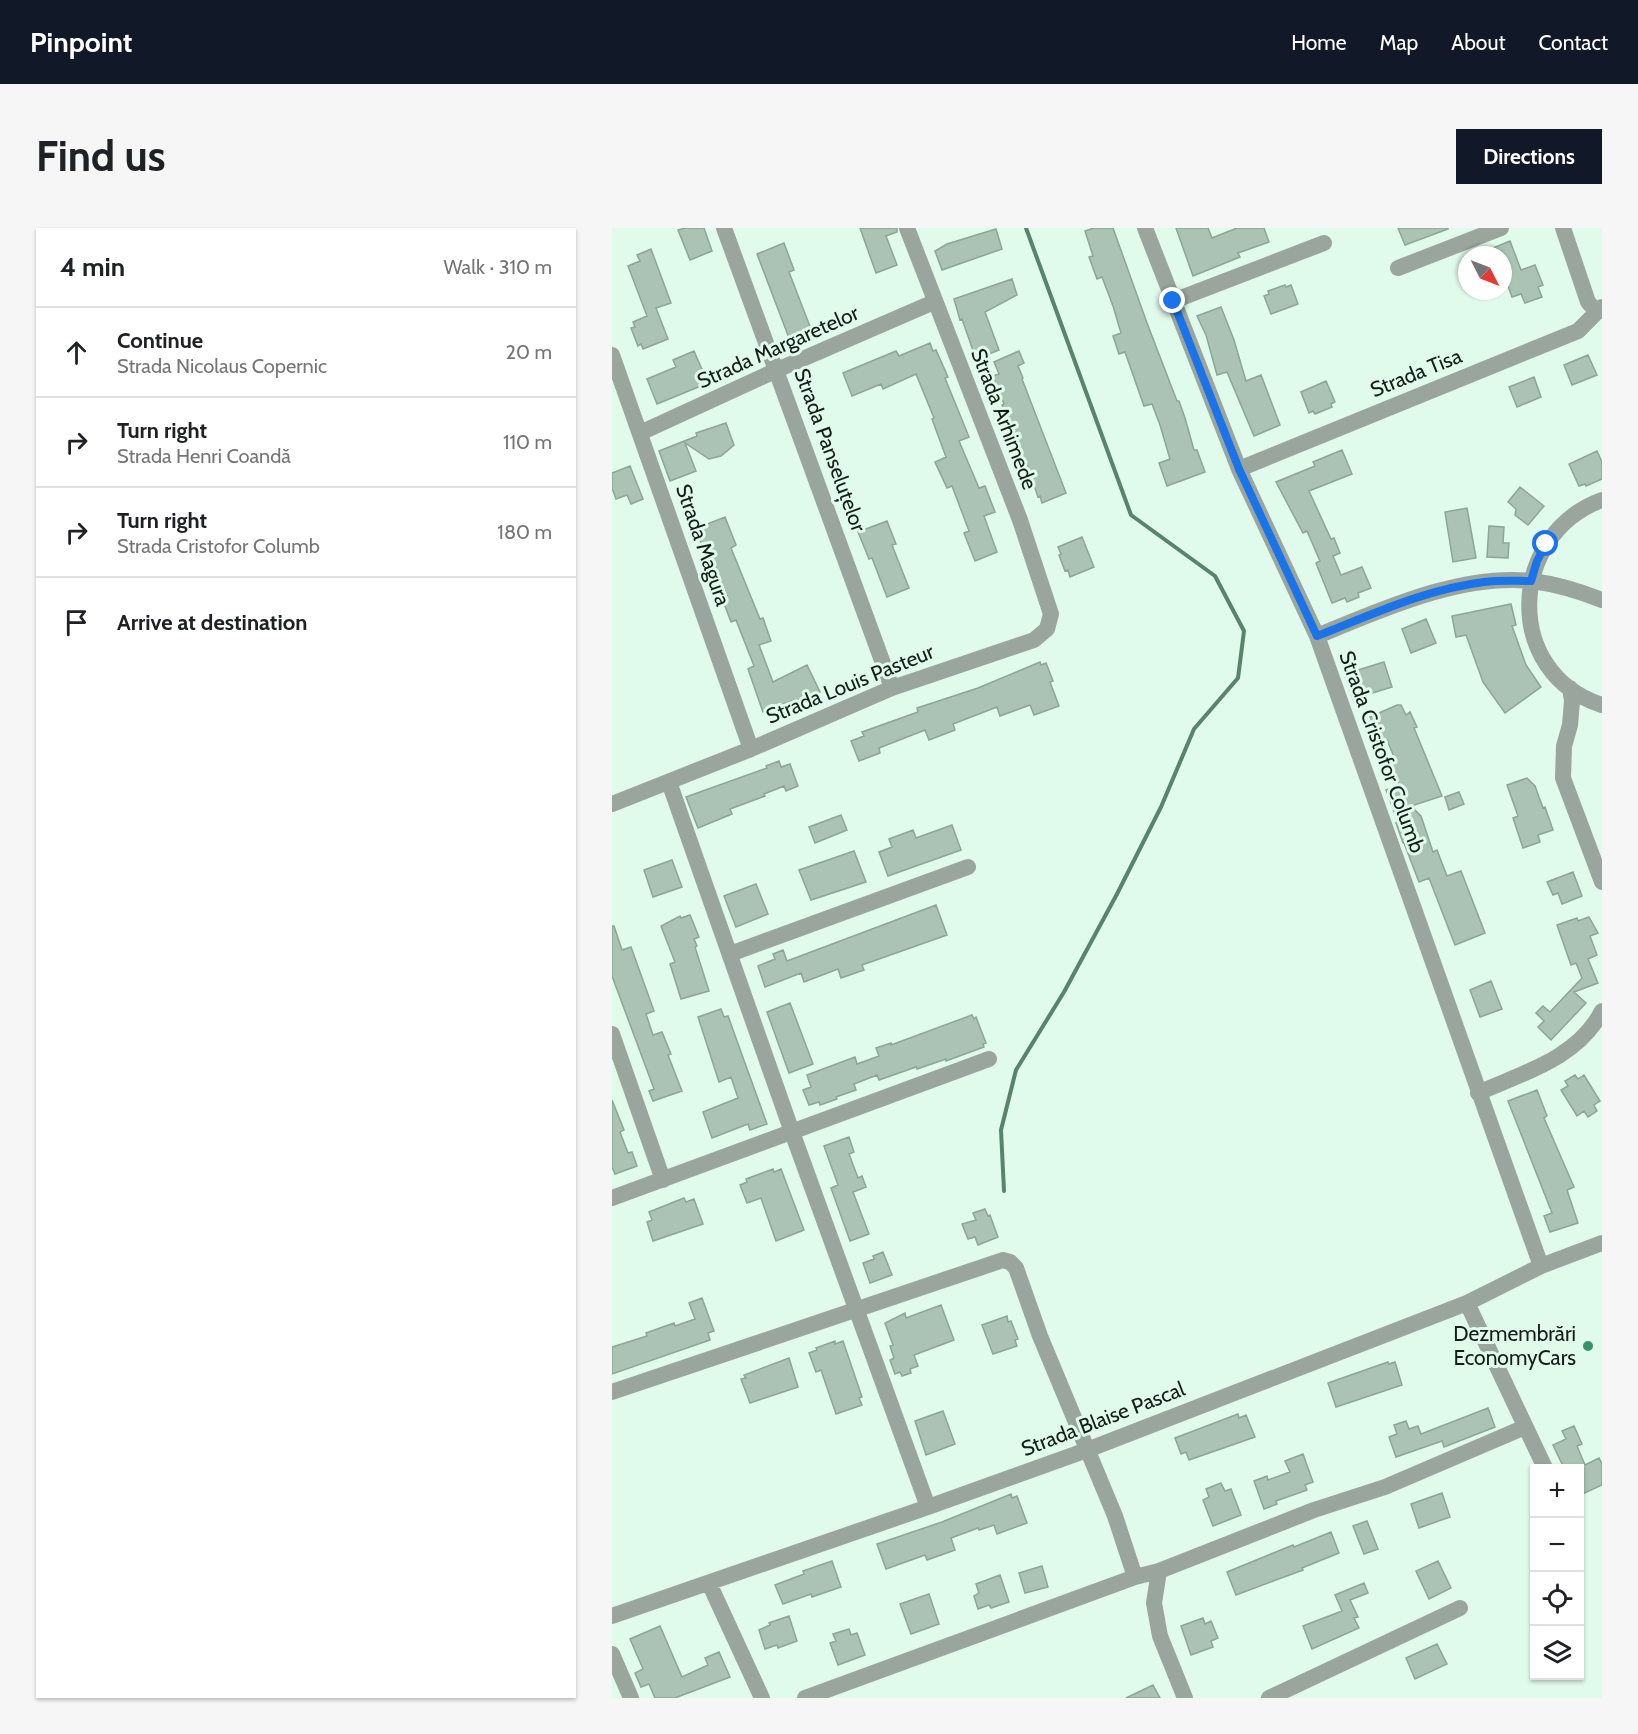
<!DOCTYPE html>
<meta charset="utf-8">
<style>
:root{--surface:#fff;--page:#f6f6f6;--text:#202124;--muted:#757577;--line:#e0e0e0;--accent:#111827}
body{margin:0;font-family:Cabin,sans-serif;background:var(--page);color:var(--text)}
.controls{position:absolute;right:18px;bottom:18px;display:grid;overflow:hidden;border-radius:0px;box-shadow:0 2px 4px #0004}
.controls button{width:54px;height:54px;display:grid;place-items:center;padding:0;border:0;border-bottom:2px solid var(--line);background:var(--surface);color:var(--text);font:30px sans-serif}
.compass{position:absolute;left:846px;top:18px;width:54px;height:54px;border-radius:50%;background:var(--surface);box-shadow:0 2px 4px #0004;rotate:132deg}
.stop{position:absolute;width:18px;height:18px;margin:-14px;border:4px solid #1a73e8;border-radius:50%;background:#fff}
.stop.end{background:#1a73e8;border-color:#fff;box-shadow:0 2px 6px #0008}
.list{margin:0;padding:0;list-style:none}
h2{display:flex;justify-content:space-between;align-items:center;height:78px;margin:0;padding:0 24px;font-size:26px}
h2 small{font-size:20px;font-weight:400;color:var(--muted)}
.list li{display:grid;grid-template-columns:39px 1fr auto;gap:18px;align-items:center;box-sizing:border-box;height:90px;padding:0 24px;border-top:2px solid var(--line)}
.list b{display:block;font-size:22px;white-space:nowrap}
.list p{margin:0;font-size:20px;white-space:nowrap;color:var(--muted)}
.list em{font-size:20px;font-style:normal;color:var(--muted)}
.icon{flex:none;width:33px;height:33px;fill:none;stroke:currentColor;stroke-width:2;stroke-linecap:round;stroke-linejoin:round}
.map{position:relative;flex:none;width:990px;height:1470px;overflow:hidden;border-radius:0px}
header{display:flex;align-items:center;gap:36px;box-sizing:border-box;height:84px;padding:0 30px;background:var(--accent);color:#fff}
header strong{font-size:28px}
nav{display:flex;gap:33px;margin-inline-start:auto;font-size:21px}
.intro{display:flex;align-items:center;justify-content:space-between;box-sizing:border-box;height:144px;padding:0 36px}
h1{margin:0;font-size:42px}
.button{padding:15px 27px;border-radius:0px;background:var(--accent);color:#fff;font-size:21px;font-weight:700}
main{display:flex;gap:36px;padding:0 36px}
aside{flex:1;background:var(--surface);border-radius:0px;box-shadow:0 2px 4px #0004}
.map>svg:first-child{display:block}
</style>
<header>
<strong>Pinpoint</strong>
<nav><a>Home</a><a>Map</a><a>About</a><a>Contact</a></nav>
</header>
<div class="intro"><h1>Find us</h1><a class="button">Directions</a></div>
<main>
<aside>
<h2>4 min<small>Walk · 310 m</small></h2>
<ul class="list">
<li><svg class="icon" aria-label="ahead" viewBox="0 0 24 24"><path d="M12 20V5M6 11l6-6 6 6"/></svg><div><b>Continue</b><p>Strada Nicolaus Copernic</p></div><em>20 m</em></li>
<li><svg class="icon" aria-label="right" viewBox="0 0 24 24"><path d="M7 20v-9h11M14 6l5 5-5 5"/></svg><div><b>Turn right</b><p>Strada Henri Coandă</p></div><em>110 m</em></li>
<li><svg class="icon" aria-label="right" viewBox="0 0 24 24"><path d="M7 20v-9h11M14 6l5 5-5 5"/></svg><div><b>Turn right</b><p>Strada Cristofor Columb</p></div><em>180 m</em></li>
<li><svg class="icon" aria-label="arrive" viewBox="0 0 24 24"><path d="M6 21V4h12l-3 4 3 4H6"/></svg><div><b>Arrive at destination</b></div></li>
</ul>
</aside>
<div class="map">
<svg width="990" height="1470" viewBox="0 0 990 1470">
<rect width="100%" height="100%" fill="#e0faeb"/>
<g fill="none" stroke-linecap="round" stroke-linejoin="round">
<!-- stream -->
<path stroke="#58846b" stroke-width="4" d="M392,963L389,902L404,842L452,764L505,666L549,579L582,501L626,450L632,403L603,348L519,287L414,0"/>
</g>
<!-- building -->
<path fill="#aac3b5" stroke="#8ca596" stroke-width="1.5" d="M73,0H92L100,23L78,32L66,2Z
M248,0H285V4L274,8L285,37L264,45Z
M482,0H501L535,95L565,173H567L573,190L582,222H585L593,244L555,258L547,235L558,231L548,197L540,176L532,178L513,124L507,126L501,108L509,105L501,78L490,49L485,51L477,29L481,28L473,3Z
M564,0H596L600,10L625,0H652L657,14L626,25L628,29L581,48Z
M786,0H836V1L793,17Z
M384,1L390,21L330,42L323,23L335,16Z
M898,13L909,42L923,37L931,57L926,59L930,69L913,75L909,66L900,69L891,44V27H864Z
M172,15L182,42L177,44L199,101L177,110L145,26Z
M39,21L59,75L44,80L56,111L31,121L29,116L26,118L19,100L23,99L21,94L35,88L16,38L28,33L25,27Z
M400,51L405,67L373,84L387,122L364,131L350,91L348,92L342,71Z
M673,57L674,59L679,57L686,76L659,86L652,68L657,66L656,63Z
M609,79L622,112L634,153L649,147L668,197L642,208L615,144L605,147L594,107L585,88Z
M318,115L321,123L324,122L336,149L333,150L357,209L347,213L367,260L373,258L383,284L372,288L385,324L363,333L352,305L357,303L340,258L335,260L323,234L334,229L320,191L322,190L304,146L271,161L269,156L240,168L231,145L284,123L287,128Z
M82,123L96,155L45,176L35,151L64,139L61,132Z
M407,123L412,135L406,138L411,150L410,151L454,265L430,275L428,268L426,269L413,230L410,231L404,214L406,213L390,177L392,176L381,148L387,146L382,134Z
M976,127L985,147L960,157L952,137Z
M922,149L929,169L905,179L897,159Z
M714,153L723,174L719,176L720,179L703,186L701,183L697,185L689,164Z
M114,195L122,217L109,228L97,231L73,215L84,243L58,253L47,223L85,208L84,205Z
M730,222L740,246L697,263L719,311L722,310L728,325L721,328L729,347L750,339L759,360L746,365L747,369L735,374L733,370L720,375L704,335L708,333L695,303L691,305L664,254L703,238L701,234Z
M985,223L990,234V251L974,258L973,256L967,258L957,236Z
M18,238L31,271L19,276L15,267L4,271L0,260V245Z
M908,259L932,278L916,297L903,287L904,281L896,274Z
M855,280L864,330L841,334L833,284Z
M113,289L124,317L119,320L148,391L151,390L159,413L147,417L161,454L195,437L208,464L184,476L182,472L151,484L145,467L136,441L142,438L124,392L119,394L110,370L115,368L99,328L95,329L83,301Z
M275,293L284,316L280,317L297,360L275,369L260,330L257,331L246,304Z
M877,298L892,299L891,315H897L896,330L875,329Z
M470,309L482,339L458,349L456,342L453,343L447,327L449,326L446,319Z
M899,376L904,397L900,398L914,437L929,459L893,485L871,454L854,407L844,409L840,388Z
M814,391L824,415L799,425L790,401Z
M428,434L429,437L434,435L441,453L438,454L447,478L422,487L418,477L388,488L385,479L341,496L343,502L317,512L313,502L267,520L268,525L247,533L239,513L252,508L250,504L306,484L305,480L366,460Z
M772,434L780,459L741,471L733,446Z
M785,477H789L794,487L798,484L805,499L802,500L830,568L799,578L809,588L821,624L825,622L835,648L849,643L873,705L843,717L817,650L807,654L792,615H791L784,595L786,594L774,562L787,557L779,537L784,534L775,512L769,515L758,489Z
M167,533L169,539L178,536L186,558L174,563L172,558L152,566L153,568L118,581L120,586L86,600L74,569L155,540L154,538Z
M915,550L923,558L931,580L933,579L941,602L926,607L928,614L911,620L901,590L906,588L895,557Z
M847,564L852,576L837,582L833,569Z
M229,587L235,602L203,615L197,599Z
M340,597L349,622L276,648L267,624L280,619L277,611L301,602L304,610Z
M242,623L254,654L199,672L187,642Z
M60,632L70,659L41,669L32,642Z
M961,644L970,668L950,676L946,665L941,667L935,654Z
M144,656L156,686L124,699L112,668Z
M324,677L335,707L250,737L252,742L229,750L226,741L192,754L189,745L153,759L146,738L163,731L161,726L171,722L175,733Z
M78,687L87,709L82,711L85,718L83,719L97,763L69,771L58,736L63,734L49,698L68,688L69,690Z
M977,689L986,705L978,708L985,727L976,731L986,755L962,764L974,775L939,812L926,799L932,793L924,785L931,778L938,784L970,750L964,735L959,737L945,697L965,690L966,693Z
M0,698H2L10,722L19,719L42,783L34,786L41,807L50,804L59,826L56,827L70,863L41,873L37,863L42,861L0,748Z
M879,753L890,781L868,789L858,762Z
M178,775L201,836L177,845L155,784Z
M109,781L112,789L116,788L155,896L138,902L136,896L100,910L91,884L126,870L119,849L107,854L86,789Z
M360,787L362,791L364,789L374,815L371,816L372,819L334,833V831L305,841L304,839L267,852L265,847L242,856L244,862L224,869L225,871L208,877L207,874L197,877L191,862L199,859L195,847L243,829L245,836L267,828L264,820L279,815V817Z
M963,847L966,851L972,847L988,873L982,877L985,883L976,889L972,883L965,888L949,862L956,858L953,853Z
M925,862L935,888L932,890L962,959L955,962L966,995L938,1004L932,988L940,985L896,873Z
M0,872L12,902L8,904L16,925L20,924L25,938L3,946L0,939Z
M237,909L242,924L237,926L246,950L250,948L254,959L241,964L257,1006L238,1013L219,960L226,957L212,918Z
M161,941L162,944L169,941L192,1002L164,1013L149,970L135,975L128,957L135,954L134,951Z
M72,970L74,974L82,971L91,996L41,1013L35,994L40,992L37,984Z
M373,981L376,988L378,987L386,1009L366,1017L363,1009L356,1011L350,996L364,992L361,985Z
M271,1024L280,1047L258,1055L251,1035L262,1031L261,1028Z
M90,1070L102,1103L96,1105L98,1112L0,1146V1119L35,1108L34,1105L62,1095L63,1098L83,1091L77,1075Z
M329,1077L342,1112L302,1127L306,1138L298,1141L299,1145L290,1148L288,1144L283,1146L278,1132L282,1130L278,1118L281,1117L273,1095L293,1085L294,1090Z
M395,1088L396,1094L399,1093L406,1111L403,1112L405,1118L381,1126L370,1097Z
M223,1113V1116L231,1113L250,1169L247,1170L250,1177L224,1186L209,1142L204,1144L197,1125L205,1122L204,1120Z
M177,1130L186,1159L138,1175L129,1151L134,1150L132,1147Z
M776,1134L777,1136L783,1134L790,1157L724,1179L716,1155Z
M876,1180L883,1199L832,1219L830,1213L784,1229L777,1209L785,1206L782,1197L794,1193L797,1201L806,1198L809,1206Z
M331,1183L343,1216L314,1227L303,1193Z
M626,1186L627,1190L634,1187L643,1209L577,1232L574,1224L569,1226L563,1210Z
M962,1198L970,1216L965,1218L973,1237L987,1230L990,1236V1257L968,1267V1240H952L941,1217L954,1211L950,1203Z
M691,1226L701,1254L693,1257L695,1262L664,1273L665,1276L652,1281L642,1253L655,1248L656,1252L678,1244L673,1233Z
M609,1255L613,1263L619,1261L629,1287L601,1298L591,1272L597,1269L594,1261Z
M830,1265L838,1289L807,1300L799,1276Z
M399,1266L400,1270L405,1268L415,1295L385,1306L382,1297L367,1302L366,1300L339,1310L343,1322L315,1332L313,1327L274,1341L265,1316L330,1294Z
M755,1293L766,1321L752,1326L741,1298Z
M719,1304L727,1325L690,1340L691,1342L624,1367L615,1344L681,1317L682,1319Z
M220,1333L229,1359L200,1369L199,1366L171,1376L163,1357L192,1346L191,1343Z
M826,1333L839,1360L817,1371L804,1343Z
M430,1338L436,1359L413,1365L407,1345Z
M388,1347L397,1374L379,1380L377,1377L366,1381L362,1368L367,1365L364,1356Z
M752,1355L756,1365L738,1372L746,1389L742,1390L747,1400L700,1421L691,1398L730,1383L723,1367Z
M317,1366L327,1396L299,1406L288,1376Z
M177,1388L185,1413L166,1420L165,1417L153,1421L147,1402L158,1397L157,1395Z
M591,1390L593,1396L599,1393L606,1410L599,1413L601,1419L579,1427L569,1398Z
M48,1398L70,1449L96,1437L93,1430L107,1424L118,1449L63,1470H43L37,1456L29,1459L23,1445L31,1441L18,1411Z
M237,1401L239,1407L245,1405L253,1427L226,1437L218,1415L224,1413L221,1406Z
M825,1416L835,1436L803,1451L794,1430Z
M541,1457L548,1470H514Z"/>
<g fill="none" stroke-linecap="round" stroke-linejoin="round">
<!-- minor -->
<path stroke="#9aa59e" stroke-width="16" d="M112,0L280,460
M533,0L627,241L705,408L929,1038
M951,0L976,74L984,83
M786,40L889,0
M561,73L712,15
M0,127L139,521
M28,205L165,142L322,74
M627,241L966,103L990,79
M990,272C895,307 891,446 990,477
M705,408C769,382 849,345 920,353C944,356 967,363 990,372
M958,460L960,473L958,497L952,518L951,550L990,654
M57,554L180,904L316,1279
M0,576L139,521L280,460L422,412L435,401L439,386L408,292L295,0
M118,726L356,639
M0,806L51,952
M866,865C911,845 966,830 990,783
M0,970L377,831
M855,1075L933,1240
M0,1164L391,1032L398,1034L404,1040L428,1108L503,1288L523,1349
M547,1343L542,1375L548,1408L573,1470
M97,1355L150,1470
M0,1388L316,1279L475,1222L855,1075L929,1038L990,1015
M0,1426L19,1470
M193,1470L523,1349L547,1343L702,1282L773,1259L913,1199
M657,1470L848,1380"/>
</g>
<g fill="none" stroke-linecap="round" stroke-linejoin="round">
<!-- route -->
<path stroke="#1a73e8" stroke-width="8" d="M561,73L627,241L705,408C759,387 814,361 872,354C887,352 903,353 919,353L925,333L934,316"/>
</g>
<!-- markers -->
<circle fill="#379167" stroke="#e0faeb" stroke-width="2" cx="976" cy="1118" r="6"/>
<g text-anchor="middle" stroke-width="6" stroke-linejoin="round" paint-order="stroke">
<!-- street labels -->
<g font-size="21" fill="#141e18" stroke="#e0faeb">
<text transform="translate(166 119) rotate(-24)" y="7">Strada Margaretelor</text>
<text transform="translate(804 145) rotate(-22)" y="7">Strada Tisa</text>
<text transform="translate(392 191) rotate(69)" y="7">Strada Arhimede</text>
<text transform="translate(218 222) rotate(70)" y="7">Strada Panseluțelor</text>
<text transform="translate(91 317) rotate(71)" y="7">Strada Magura</text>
<text transform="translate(238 456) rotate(-22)" y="7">Strada Louis Pasteur</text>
<text transform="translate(770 524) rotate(70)" y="7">Strada Cristofor Columb</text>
<text transform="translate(491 1191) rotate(-21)" y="7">Strada Blaise Pascal</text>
</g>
<!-- poi labels -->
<g font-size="21" fill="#141e18" stroke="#e0faeb" text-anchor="end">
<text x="964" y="1113">Dezmembrări<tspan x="964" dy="24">EconomyCars</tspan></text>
</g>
</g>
</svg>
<div class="controls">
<button>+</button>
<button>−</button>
<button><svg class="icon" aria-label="locate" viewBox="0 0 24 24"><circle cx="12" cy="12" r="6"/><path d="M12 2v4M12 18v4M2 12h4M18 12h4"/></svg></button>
<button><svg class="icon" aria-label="layers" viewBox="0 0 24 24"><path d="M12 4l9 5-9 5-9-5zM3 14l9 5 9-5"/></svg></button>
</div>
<svg class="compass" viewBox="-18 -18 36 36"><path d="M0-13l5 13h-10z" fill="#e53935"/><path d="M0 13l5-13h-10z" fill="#757577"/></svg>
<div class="stop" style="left:934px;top:316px"></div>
<div class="stop end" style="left:561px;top:73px"></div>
</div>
</main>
